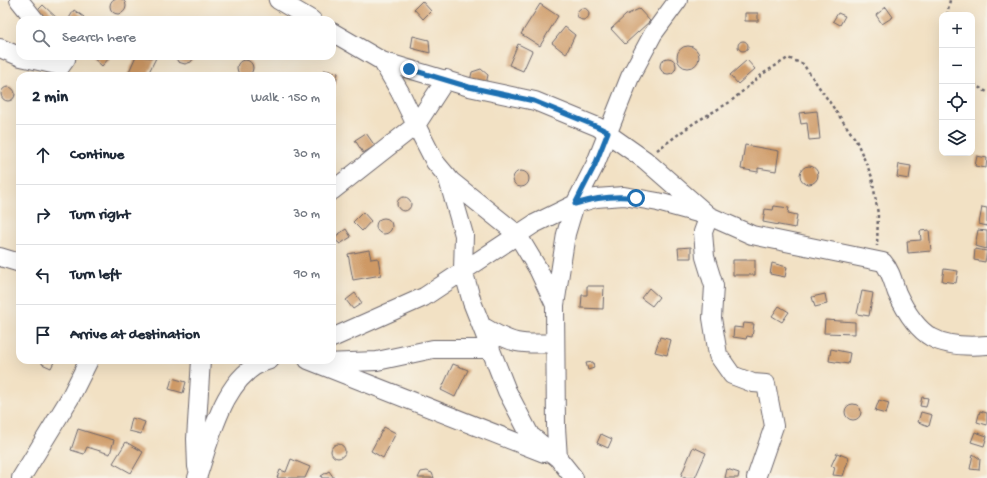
<!DOCTYPE html>
<meta charset="utf-8">
<style>
:root{--surface:#fff;--page:#f6f6f7;--text:#1f2937;--muted:#747a83;--line:#e0e1e3}
body{margin:0;font-family:"Gochi Hand",sans-serif;background:var(--page);color:var(--text)}
.controls{position:absolute;right:12px;top:12px;display:grid;overflow:hidden;border-radius:8px;box-shadow:0 4px 16px #0002}
.controls button{width:36px;height:36px;display:grid;place-items:center;padding:0;border:0;border-bottom:1px solid var(--line);background:var(--surface);color:var(--text);font:20px sans-serif}
.stop{position:absolute;width:12px;height:12px;margin:-9px;border:3px solid #1f6fb2;border-radius:50%;background:#fff}
.stop.end{background:#1f6fb2;border-color:#fff;box-shadow:0 1px 4px #0008}
.list{margin:0;padding:0;list-style:none}
h2{display:flex;justify-content:space-between;align-items:center;height:52px;margin:0;padding:0 16px;font-size:17px}
h2 small{font-size:13px;font-weight:400;color:var(--muted)}
.list li{display:grid;grid-template-columns:26px 1fr auto;gap:12px;align-items:center;box-sizing:border-box;height:60px;padding:0 16px;border-top:1px solid var(--line)}
.list b{display:block;font-size:15px;white-space:nowrap}
.list em{font-size:13px;font-style:normal;color:var(--muted)}
.icon{flex:none;width:22px;height:22px;fill:none;stroke:currentColor;stroke-width:2;stroke-linecap:round;stroke-linejoin:round}
.map{position:relative;flex:none;width:987px;height:478px;overflow:hidden}
.search{position:absolute;background:var(--surface);box-shadow:0 4px 16px #0002;left:16px;top:16px;width:320px;height:44px;display:flex;align-items:center;gap:10px;box-sizing:border-box;padding:0 14px;border-radius:12px;color:var(--muted);font-size:15px}
.panel{position:absolute;background:var(--surface);box-shadow:0 4px 16px #0002;left:16px;top:72px;width:320px;height:292px;border-radius:12px}
.map>svg:first-child{display:block}
</style>
<div class="map">
<svg width="987" height="478" viewBox="0 0 987 478">
<rect width="100%" height="100%" fill="#f7f3e8"/>
<filter id="ink" filterUnits="userSpaceOnUse"><feTurbulence type="fractalNoise" baseFrequency=".025" numOctaves="2"/><feDisplacementMap in="SourceGraphic" scale="8" xChannelSelector="R" yChannelSelector="G"/><feConvolveMatrix kernelMatrix="1 2 1 2 8 2 1 2 1" color-interpolation-filters="sRGB"/></filter>
<filter id="wash" filterUnits="userSpaceOnUse"><feTurbulence type="fractalNoise" baseFrequency=".012" numOctaves="4" result="noise"/><feDisplacementMap in="SourceGraphic" scale="16" xChannelSelector="R" yChannelSelector="G"/><feGaussianBlur stdDeviation="0.9" result="paint"/><feColorMatrix in="noise" values="0 0 0 0 0 0 0 0 0 0 0 0 0 0 0 0 0 1.4 0 .05"/><feComposite in="paint" operator="in"/></filter>
<g filter="url(#wash)">
<rect width="100%" height="100%" fill="#f2e1c4"/>
<g id="blocks">
<!-- building -->
<path fill="#ce9965" d="M110 6a8 8 0 1 1 16 0a8 8 0 1 1-16 0Z
M422,1L431,11L423,19L414,9Z
M540,4L558,16L540,46L521,34Z
M43,5L59,20H40L34,14Z
M886,7L893,17L882,24L876,15Z
M577 14a6 6 0 1 1 12 0a6 6 0 1 1-12 0Z
M639,9L650,21L625,44L611,29L626,15Z
M74,10L84,17L82,20H68Z
M745,13H758V21H745Z
M838,13L845,16L840,25L833,21Z
M565,27L575,35L566,54L552,43Z
M413,36L429,40L430,53L411,48Z
M738 46a5 5 0 1 1 10 0a5 5 0 1 1-10 0Z
M518,44L532,51L523,71L509,65Z
M677 57a11 11 0 1 1 22 0a11 11 0 1 1-22 0Z
M91,56H111L102,66Z
M136,56L156,58L147,76H127Z
M175,56H195L191,62L185,64L178,62Z
M660 66a8 8 0 1 1 16 0a8 8 0 1 1-16 0Z
M237 68a8 8 0 1 1 16 0a8 8 0 1 1-16 0Z
M747,60L755,69L738,84L730,75Z
M481,69L488,75L486,84L470,81L472,72Z
M324,70L338,73L335,86H332V76H323Z
M1 94a7 7 0 1 1 14 0a7 7 0 1 1-14 0Z
M817,111L820,139L809,140L807,123L801,124L799,113Z
M366,133L375,146L363,153L355,140Z
M745,145L779,151L776,171L758,168V172L741,169Z
M977,156L987,158L986,168L975,166Z
M899,164L911,166L909,179L897,177Z
M800 175a9 9 0 1 1 18 0a9 9 0 1 1-18 0Z
M513 179a8 8 0 1 1 16 0a8 8 0 1 1-16 0Z
M397 204a7 7 0 1 1 14 0a7 7 0 1 1-14 0Z
M774,206L789,208L788,213L797,215L795,228L763,222L765,209L773,210Z
M982,207L987,208V226L979,224Z
M363,212L371,221L362,231L353,222Z
M376 226a8 8 0 1 1 16 0a8 8 0 1 1-16 0Z
M346,229L351,237L340,244L333,238Z
M929,230L931,251L908,253L907,241L921,240L920,231Z
M978,230L987,231V249L975,246Z
M691,247V258H679L678,248Z
M975,249L987,251L985,262L974,260Z
M369,250L371,259L378,258L381,275L353,280L348,254Z
M733,260H755V275H733Z
M772,263L787,267L785,277L770,274Z
M944,269L958,271L956,283L942,281Z
M587,286H604L603,309L581,308L582,295H587Z
M649,288L659,297L652,306L641,298Z
M862,291L873,293L869,316L857,314Z
M355,293L362,303L353,309L346,300Z
M825,294L827,304L815,307L812,297Z
M779,306L789,312L782,322L772,316Z
M825,320L855,322V334L824,333Z
M744,323L754,324L752,337L747,336L746,339L733,337L734,327L743,328Z
M660,337L671,340L667,355L655,352Z
M831,349L850,353L848,364L829,361Z
M42,360H55L51,368L42,364Z
M593,362L594,368L588,370L586,363Z
M453,364L468,370L455,397L441,390Z
M172,378L186,382L183,393L169,389Z
M922,397L928,398L926,407L920,406Z
M879,400L889,403L886,414L875,411Z
M845 412a8 8 0 1 1 16 0a8 8 0 1 1-16 0Z
M980,411L987,413V425L977,422Z
M921,412L932,415L929,426L918,422Z
M132,418L145,422L141,434L129,431Z
M384,427L396,433L383,458L371,451Z
M78,429L114,440L110,454L87,447L84,454L71,450Z
M975,432L987,436L984,446L971,442Z
M601,434L612,439L608,448L597,443Z
M126,442L143,452L131,473L113,463Z
M331 451a7 7 0 1 1 14 0a7 7 0 1 1-14 0Z
M693,447L706,453L695,478H685L681,476Z
M837,453L849,458L843,476L833,475L835,467L831,466Z
M973,454L980,459L979,470L970,469Z
M291,459L310,467L305,478H277L280,470L286,472Z
M727,469L739,473L738,478H725Z
M329,471L334,478H322L321,476Z
M427,471L432,473L434,478H418L421,472Z"/>
</g>
</g>
<g filter="url(#ink)">
<use href="#blocks" fill-opacity="0" stroke="#6b656b" stroke-width="1"/>
<g fill="none" stroke-linecap="round" stroke-linejoin="round">
<!-- minor casing -->
<g stroke="#6b656b" stroke-width="20">
<path id="minor" d="M19,0L35,20
M278,0L312,20
M332,32L382,61L469,87L535,101L598,127L645,160L709,216L703,232L705,257L714,286L712,318L718,355L732,375L753,383L766,384L774,426L756,478
M0,48L21,57L61,66L66,59L64,56
M446,79L416,125L435,162L451,181L517,234L538,269L555,305
M447,176L464,235L463,270L472,302L507,391L530,435L558,458
M332,191L416,125L400,92L382,61
M0,257L20,263
M482,326C512,344 520,345 554,343
M332,338L424,297L534,224L575,204L596,198L624,196L658,202L709,216L752,235L883,262C891,271 893,282 897,293C918,338 938,349 987,345
M308,360L544,453
M325,363L377,361L433,349H491
M197,467L196,439L201,360
M21,478L70,398L89,360
M197,478C210,440 225,370 270,360
M574,478L558,458L556,427L555,305L566,234L575,204L595,165L630,77L653,34L678,0"/>
</g>
<!-- path -->
<path stroke="#6b656b" stroke-width="2.5" stroke-dasharray="3 3" stroke-linecap="butt" d="M947,15L950,0
M972,78L976,86L987,92
M657,150L694,123L730,102L764,73L788,58L803,64L856,140L872,177L878,214L877,246"/>
<!-- minor -->
<use href="#minor" stroke="#fff" stroke-width="18"/>
</g>
</g>
<g fill="none" stroke-linecap="round" stroke-linejoin="round" filter="url(#ink)">
<!-- route -->
<path stroke="#1f6fb2" stroke-width="5" d="M409,69L469,87L534,101L598,127L608,132L595,165L575,204C595,198 615,195 636,198"/>
</g>
</svg>
<div class="controls">
<button>+</button>
<button>−</button>
<button><svg class="icon" aria-label="locate" viewBox="0 0 24 24"><circle cx="12" cy="12" r="6"/><path d="M12 2v4M12 18v4M2 12h4M18 12h4"/></svg></button>
<button><svg class="icon" aria-label="layers" viewBox="0 0 24 24"><path d="M12 4l9 5-9 5-9-5zM3 14l9 5 9-5"/></svg></button>
</div>
<div class="stop" style="left:636px;top:198px"></div>
<div class="stop end" style="left:409px;top:69px"></div>
<div class="search"><svg class="icon" aria-label="search" viewBox="0 0 24 24"><circle cx="10" cy="10" r="6"/><path d="M15 15l6 6"/></svg>Search here</div>
<section class="panel">
<h2>2 min<small>Walk · 150 m</small></h2>
<ul class="list">
<li><svg class="icon" aria-label="ahead" viewBox="0 0 24 24"><path d="M12 20V5M6 11l6-6 6 6"/></svg><div><b>Continue</b></div><em>30 m</em></li>
<li><svg class="icon" aria-label="right" viewBox="0 0 24 24"><path d="M7 20v-9h11M14 6l5 5-5 5"/></svg><div><b>Turn right</b></div><em>30 m</em></li>
<li><svg class="icon" aria-label="left" viewBox="0 0 24 24"><path d="M17 20v-9H6M10 6l-5 5 5 5"/></svg><div><b>Turn left</b></div><em>90 m</em></li>
<li><svg class="icon" aria-label="arrive" viewBox="0 0 24 24"><path d="M6 21V4h12l-3 4 3 4H6"/></svg><div><b>Arrive at destination</b></div></li>
</ul>
</section>
</div>
